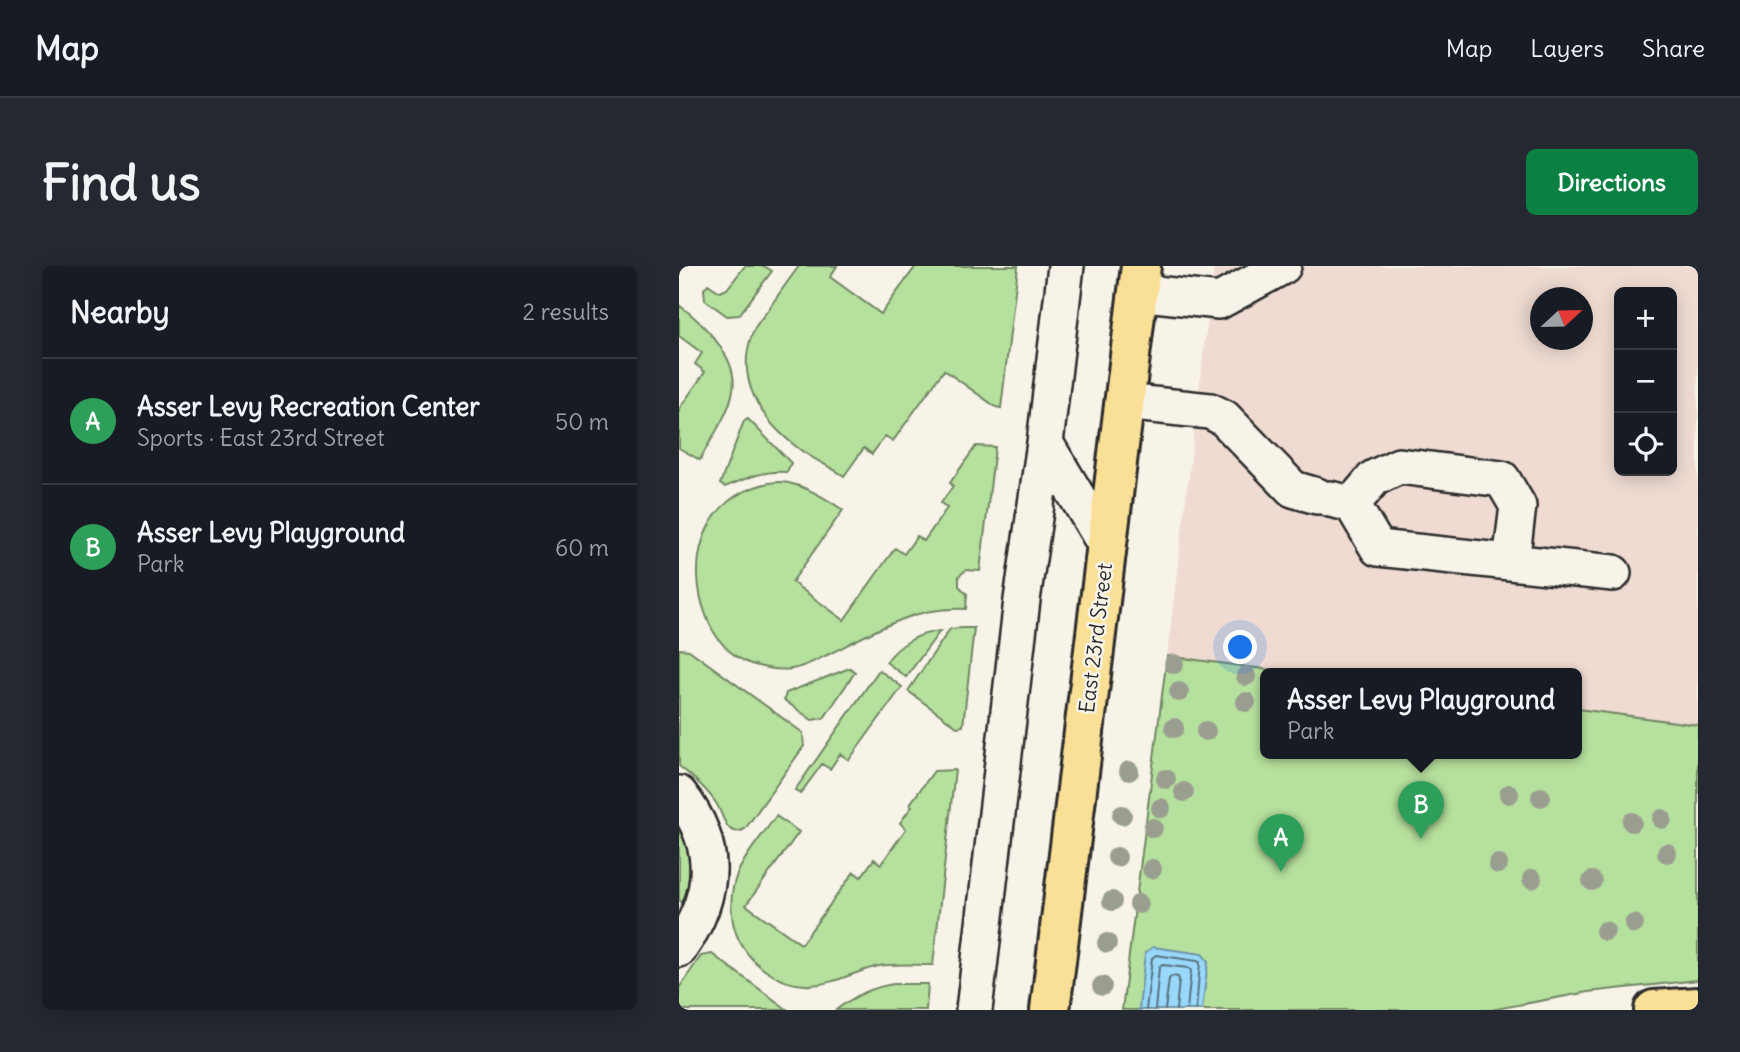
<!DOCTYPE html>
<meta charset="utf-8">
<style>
:root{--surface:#171b24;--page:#242831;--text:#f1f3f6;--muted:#9ea1a6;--line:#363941;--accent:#0b8043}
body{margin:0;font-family:Delius,sans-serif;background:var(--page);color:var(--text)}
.controls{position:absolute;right:21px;top:21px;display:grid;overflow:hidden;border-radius:10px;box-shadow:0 4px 18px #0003}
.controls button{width:63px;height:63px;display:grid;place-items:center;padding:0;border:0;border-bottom:2px solid var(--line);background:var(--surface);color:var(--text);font:35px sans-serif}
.compass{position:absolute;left:851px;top:21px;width:63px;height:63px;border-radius:50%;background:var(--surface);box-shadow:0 4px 18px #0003;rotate:68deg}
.you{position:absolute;left:562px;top:382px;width:24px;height:24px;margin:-18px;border:5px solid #fff;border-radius:50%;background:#1a73e8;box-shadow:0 0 0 10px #1a73e833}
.badge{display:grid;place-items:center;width:46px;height:46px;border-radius:50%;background:var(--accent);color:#fff;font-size:23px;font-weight:700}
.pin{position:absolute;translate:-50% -58px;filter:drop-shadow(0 2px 4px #0008)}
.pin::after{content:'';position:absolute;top:37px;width:24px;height:21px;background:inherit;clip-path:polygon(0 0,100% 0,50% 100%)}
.popup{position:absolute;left:581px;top:402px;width:322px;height:91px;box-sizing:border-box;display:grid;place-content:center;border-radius:10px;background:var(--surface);filter:drop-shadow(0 2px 5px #0005);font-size:23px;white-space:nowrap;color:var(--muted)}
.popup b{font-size:26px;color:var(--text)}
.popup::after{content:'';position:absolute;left:50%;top:100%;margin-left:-14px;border:14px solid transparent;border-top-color:var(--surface)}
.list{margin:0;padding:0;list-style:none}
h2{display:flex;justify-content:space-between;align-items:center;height:91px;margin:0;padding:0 28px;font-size:30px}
h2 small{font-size:23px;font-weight:400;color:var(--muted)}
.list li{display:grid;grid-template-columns:46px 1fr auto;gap:21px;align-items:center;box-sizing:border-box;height:126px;padding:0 28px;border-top:2px solid var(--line)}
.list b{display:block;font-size:26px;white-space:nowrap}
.list p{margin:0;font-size:23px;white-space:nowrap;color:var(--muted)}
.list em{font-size:23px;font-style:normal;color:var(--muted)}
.icon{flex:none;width:38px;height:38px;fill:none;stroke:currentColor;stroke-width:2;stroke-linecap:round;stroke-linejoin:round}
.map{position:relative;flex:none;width:1019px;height:744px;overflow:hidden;border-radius:10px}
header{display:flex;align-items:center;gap:42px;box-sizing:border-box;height:98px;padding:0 35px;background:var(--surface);border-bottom:2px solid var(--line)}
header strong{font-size:33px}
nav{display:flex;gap:38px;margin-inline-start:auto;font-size:24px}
.intro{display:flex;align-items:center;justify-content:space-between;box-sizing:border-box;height:168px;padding:0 42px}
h1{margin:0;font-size:49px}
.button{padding:18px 32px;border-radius:10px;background:var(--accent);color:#fff;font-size:24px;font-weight:700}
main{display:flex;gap:42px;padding:0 42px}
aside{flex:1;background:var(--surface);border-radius:10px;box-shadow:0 4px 18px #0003}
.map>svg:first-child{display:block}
</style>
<header>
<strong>Map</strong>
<nav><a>Map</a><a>Layers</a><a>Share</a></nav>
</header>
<div class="intro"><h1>Find us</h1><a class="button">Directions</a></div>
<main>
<aside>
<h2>Nearby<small>2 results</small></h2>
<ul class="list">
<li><span class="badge" style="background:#2e9e5b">A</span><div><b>Asser Levy Recreation Center</b><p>Sports · East 23rd Street</p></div><em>50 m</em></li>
<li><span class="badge" style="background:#2e9e5b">B</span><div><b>Asser Levy Playground</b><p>Park</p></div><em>60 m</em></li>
</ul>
</aside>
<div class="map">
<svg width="1019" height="744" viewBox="0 0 1019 744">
<rect width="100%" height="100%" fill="#f7f3e8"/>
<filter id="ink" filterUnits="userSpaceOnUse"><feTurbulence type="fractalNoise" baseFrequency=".0143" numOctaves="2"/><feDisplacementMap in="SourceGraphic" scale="14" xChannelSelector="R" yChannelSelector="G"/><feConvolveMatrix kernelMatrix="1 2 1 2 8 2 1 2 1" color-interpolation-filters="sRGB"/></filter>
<g filter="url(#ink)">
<!-- built -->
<path fill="#efdbd2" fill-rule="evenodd" d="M535,0H1019V459L898,443V407H615L488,390ZM940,26H993V205H940ZM862,32H904V74H862Z"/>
<!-- green -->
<path fill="#b6e09d" stroke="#708664" stroke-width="2" d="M66,0H85L93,5L60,49L48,50L26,34L25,23L29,18L41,26L48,23Z
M120,0H158L151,11L202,48L237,0H339L322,142L317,141L265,104L214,175L206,170L193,188L185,182L165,210C150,200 133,193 119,182C82,154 55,114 74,66C77,58 84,51 89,44C99,29 109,15 120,0Z
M0,39C23,56 60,92 54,124C50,149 32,172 21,194L0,182V143L26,106L16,98L23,87L0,70Z
M69,153L112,197L108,206C85,204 67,212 46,221L41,218L65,155Z
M297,180L316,181L301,305L287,304L280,310V320L288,328L287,343C265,342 244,345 224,353C199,362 176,375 152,387C140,393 127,401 113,403C98,405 85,402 72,398C50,390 34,370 27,349C8,300 22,239 76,221C84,218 93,216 102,216C121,217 148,233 164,244L113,316L165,354L216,282L225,288L238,270L245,275L268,242L262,237L274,220L271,217Z
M284,362H295L284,460L278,461L229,425L271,363Z
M261,365L227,411L207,396C220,378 240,367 261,365Z
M0,383L10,384L124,467L125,480L66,563C60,566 56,567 50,562C44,556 42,544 37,537C27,522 14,511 0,500Z
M488,390L615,407H586V487H898V443L1019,459V714L909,726L812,744H443Z
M171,402L176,406L145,452L133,454L105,434L107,427Z
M200,404L223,421L170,494L161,488L151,503L143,498L121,528L116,524Z
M276,504L254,699C236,699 217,697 200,700C177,705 156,718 132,719C101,721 68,697 57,667C51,650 51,630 56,614C63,592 84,569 97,550L120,566L67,639L122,678L175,606L182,611L195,593L202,598L227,563L221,557L233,540L231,538L255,505Z
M0,559C13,587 13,608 5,638L0,634Z
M33,688L109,744H0V722L22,690Z
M215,718H249L247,744H157C175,730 193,721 215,718Z"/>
<!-- water -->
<path fill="#99d8fa" stroke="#6d93a7" stroke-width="2" d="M474,681L523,688L529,695L523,744H460L466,687Z"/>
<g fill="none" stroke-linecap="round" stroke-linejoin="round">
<!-- shore -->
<path stroke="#57707e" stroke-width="2" d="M467,744L473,692L477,689L518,695L521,696L517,744
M476,744L480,701L484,699L509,702L512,704L508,744
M486,744L490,713L493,710L499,711L500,714L497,744"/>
<!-- minor casing -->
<g stroke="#2b2b2b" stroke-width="40">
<path id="minor" d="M458,26L540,35L604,0
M445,136L531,145L545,152L614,223L638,230
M366,177L428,281
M651,233L673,238L699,282L934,307
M673,238L695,212L720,200L823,213L839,240L832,296
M0,528C41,580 37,630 0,683
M295,744L343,334L366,177L387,0"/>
</g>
<!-- major casing -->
<g stroke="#2b2b2b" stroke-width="44">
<path id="major" d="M371,744L462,0
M975,744L1019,741"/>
</g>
<!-- minor -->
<use href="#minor" stroke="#f7f3e8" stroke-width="35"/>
<!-- major -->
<use href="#major" stroke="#fadf96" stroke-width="38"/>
</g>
<!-- trees -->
<g fill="#9a9e90">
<circle cx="495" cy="398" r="10"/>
<circle cx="567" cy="410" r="10"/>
<circle cx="500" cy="426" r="10"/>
<circle cx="567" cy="436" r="10"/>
<circle cx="495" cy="462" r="10"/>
<circle cx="527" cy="465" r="10"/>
<circle cx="450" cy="505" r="10"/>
<circle cx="487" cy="513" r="10"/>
<circle cx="505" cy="526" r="10"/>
<circle cx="830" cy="528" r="10"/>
<circle cx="862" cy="531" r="10"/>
<circle cx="482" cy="542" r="10"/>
<circle cx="443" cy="549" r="10"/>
<circle cx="983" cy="553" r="10"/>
<circle cx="953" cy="556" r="10"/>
<circle cx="474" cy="562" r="10"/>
<circle cx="988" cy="587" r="10"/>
<circle cx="438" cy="591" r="10"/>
<circle cx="819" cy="598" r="10"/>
<circle cx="473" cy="603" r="10"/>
<circle cx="853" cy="613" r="10"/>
<circle cx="913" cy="615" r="10"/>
<circle cx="433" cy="635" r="10"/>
<circle cx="460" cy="638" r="10"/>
<circle cx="955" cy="658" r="10"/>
<circle cx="926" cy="665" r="10"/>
<circle cx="428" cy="677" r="10"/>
<circle cx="423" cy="720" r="10"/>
</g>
</g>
<g text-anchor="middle" stroke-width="5" stroke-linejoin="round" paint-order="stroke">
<!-- street labels -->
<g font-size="21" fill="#2b2b2b" stroke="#f7f3e8">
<text transform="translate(417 372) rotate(-83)" y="7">East 23rd Street</text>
</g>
</g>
</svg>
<div class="controls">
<button>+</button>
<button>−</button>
<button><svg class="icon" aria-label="locate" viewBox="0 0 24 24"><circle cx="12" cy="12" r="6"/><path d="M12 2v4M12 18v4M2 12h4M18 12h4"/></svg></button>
</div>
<svg class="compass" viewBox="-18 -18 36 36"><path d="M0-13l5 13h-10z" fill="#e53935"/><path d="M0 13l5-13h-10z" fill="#9ea1a6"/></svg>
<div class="you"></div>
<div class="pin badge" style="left:602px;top:606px;background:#2e9e5b">A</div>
<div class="pin badge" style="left:742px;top:573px;background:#2e9e5b">B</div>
<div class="popup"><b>Asser Levy Playground</b>Park</div>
</div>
</main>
